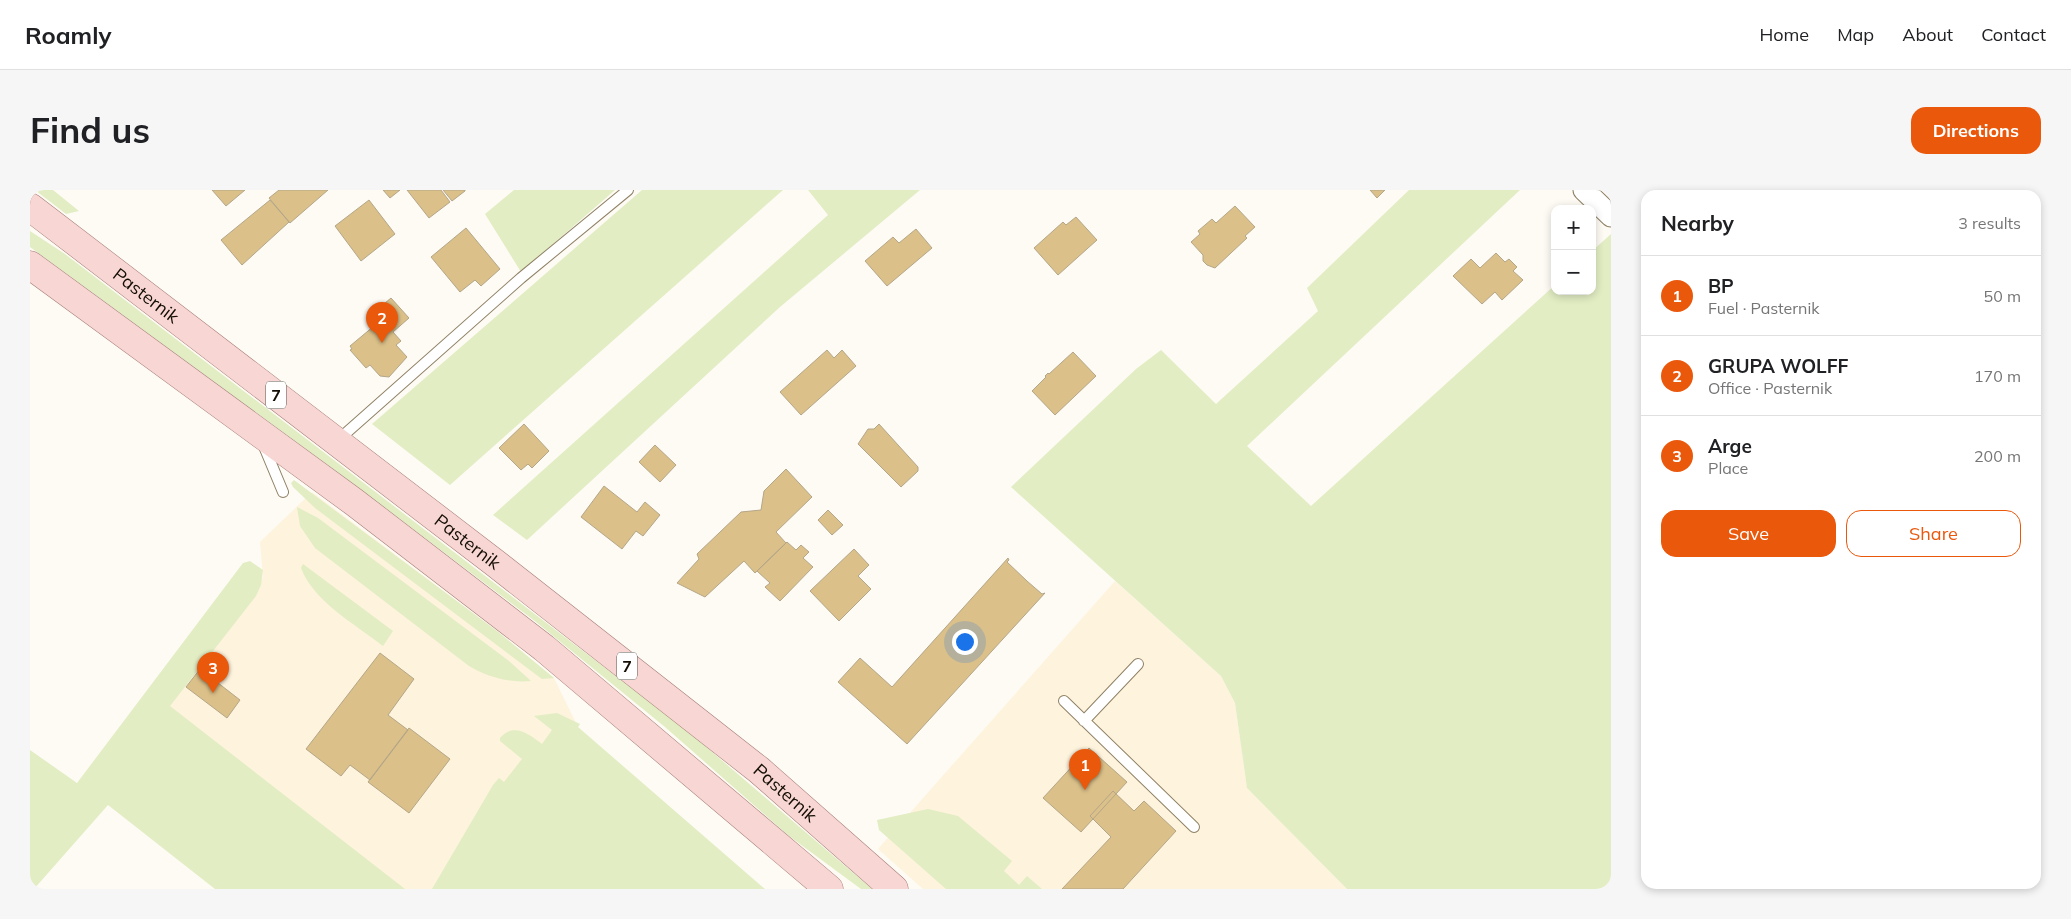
<!DOCTYPE html>
<meta charset="utf-8">
<style>
:root{--surface:#fff;--page:#f6f6f6;--text:#202124;--muted:#757577;--line:#e0e0e0;--accent:#ea580c}
body{margin:0;font-family:Mulish,sans-serif;background:var(--page);color:var(--text)}
.controls{position:absolute;right:15px;top:15px;display:grid;overflow:hidden;border-radius:10px;box-shadow:0 2px 8px #0003}
.controls button{width:45px;height:45px;display:grid;place-items:center;padding:0;border:0;border-bottom:1px solid var(--line);background:var(--surface);color:var(--text);font:25px sans-serif}
.you{position:absolute;left:934px;top:451px;width:18px;height:18px;margin:-12px;border:4px solid #fff;border-radius:50%;background:#1a73e8;box-shadow:0 0 0 8px #1a73e833}
.badge{display:grid;place-items:center;width:32px;height:32px;border-radius:50%;background:var(--accent);color:#fff;font-size:16px;font-weight:700}
.pin{position:absolute;translate:-50% -41px;filter:drop-shadow(0 1px 2px #0008)}
.pin::after{content:'';position:absolute;top:26px;width:18px;height:15px;background:inherit;clip-path:polygon(0 0,100% 0,50% 100%)}
.list{margin:0;padding:0;list-style:none}
h2{display:flex;justify-content:space-between;align-items:center;height:65px;margin:0;padding:0 20px;font-size:21px}
h2 small{font-size:16px;font-weight:400;color:var(--muted)}
.list li{display:grid;grid-template-columns:32px 1fr auto;gap:15px;align-items:center;box-sizing:border-box;height:80px;padding:0 20px;border-top:1px solid var(--line)}
.list b{display:block;font-size:19px;white-space:nowrap}
.list p{margin:0;font-size:16px;white-space:nowrap;color:var(--muted)}
.list em{font-size:16px;font-style:normal;color:var(--muted)}
.actions{display:flex;gap:10px;padding:15px 20px}
.actions a{flex:1;padding:11px 0;border:1px solid var(--accent);border-radius:15px;text-align:center;font-size:18px;color:var(--accent)}
.actions .main{background:var(--accent);color:#fff}
.map{position:relative;flex:none;width:1581px;height:699px;overflow:hidden;border-radius:15px}
header{display:flex;align-items:center;gap:30px;box-sizing:border-box;height:70px;padding:0 25px;background:var(--surface);border-bottom:1px solid var(--line)}
header strong{font-size:24px}
nav{display:flex;gap:28px;margin-inline-start:auto;font-size:18px}
.intro{display:flex;align-items:center;justify-content:space-between;box-sizing:border-box;height:120px;padding:0 30px}
h1{margin:0;font-size:35px}
.button{padding:12px 22px;border-radius:15px;background:var(--accent);color:#fff;font-size:18px;font-weight:700}
main{display:flex;gap:30px;padding:0 30px}
aside{flex:1;background:var(--surface);border-radius:15px;box-shadow:0 2px 8px #0003}
.map>svg:first-child{display:block}
</style>
<header>
<strong>Roamly</strong>
<nav><a>Home</a><a>Map</a><a>About</a><a>Contact</a></nav>
</header>
<div class="intro"><h1>Find us</h1><a class="button">Directions</a></div>
<main>
<div class="map">
<svg width="1581" height="699" viewBox="0 0 1581 699">
<rect width="100%" height="100%" fill="#fefbf5"/>
<!-- built -->
<path fill="#fef3dc" d="M282,302L467,441L524,488L548,537L430,699H349L130,528L233,387L230,352Z
M1085,391L1191,486L1205,513L1217,598L1317,699H893L848,659Z"/>
<!-- green -->
<path fill="#e2edc3" d="M5,0H23L49,21L36,24Z
M484,0H585L491,82L455,24Z
M612,0H753L420,295L342,234Z
M778,0H890L750,117L497,350L463,325L798,25Z
M1379,0H1490L1217,256L1281,316L1525,95V101H1562V61L1581,44V699H1317L1217,598L1205,513L1191,486L981,297L1106,179L1131,160L1186,214L1288,121L1277,98Z
M0,41L35,64L660,543L842,699H831L759,646L635,537L506,432L310,284L0,57Z
M264,290L467,441L524,488L512,489L285,318L263,297L261,293Z
M267,317L288,328L479,471L501,491C478,493 458,487 439,476L285,358L270,336Z
M220,371L233,380L231,395L226,406L140,516L375,699H185L78,615L4,699H0V560L47,593L213,373Z
M273,374L363,441L353,456C324,433 284,412 271,378Z
M527,523L550,534L548,537L735,699H402L463,595L469,588L474,592L492,569L470,551V548C484,532 499,544 512,554L522,540L504,526Z
M898,619L928,626L982,671L974,681L989,695L997,686L1012,699H916L849,640L847,630Z"/>
<!-- building -->
<path fill="#dbc089" stroke="#b4a688" d="M182,0H215L196,16Z
M249,0H298L260,33L239,8Z
M353,0H370L360,8Z
M377,0H411L420,12L399,28Z
M413,0H435V1L422,11Z
M1340,0H1355L1347,8Z
M240,10L259,32L212,75L191,50Z
M339,10L365,44L331,71L305,36Z
M1205,16L1225,37L1215,46L1217,48L1185,78L1177,75L1173,71V65L1161,52L1170,44L1168,41L1182,29L1186,33Z
M1046,27L1067,50L1028,85L1004,58L1033,32L1036,35Z
M436,38L470,79L451,96L445,90L430,102L401,67Z
M886,39L902,58L857,96L835,71L863,47L869,53Z
M1466,63L1475,72L1479,69L1487,77L1483,81L1493,90L1472,110L1465,102L1452,114L1423,86L1441,69L1450,78Z
M361,108L379,128L363,142L371,151L366,155L377,167L359,187L350,186L340,175L336,178L320,160L322,159L320,156L350,131L343,123Z
M797,160L804,168L812,160L826,176L771,225L750,202Z
M1043,162L1066,186L1025,225L1002,201L1016,187L1015,186L1018,183L1019,184Z
M494,234L519,261L502,278L498,274L491,280L469,258Z
M849,234L888,277V281L871,297L828,254L838,239H844Z
M625,255L646,275L630,292L609,272Z
M756,279L782,307L746,342L756,353L725,383L714,371L675,407L647,393L669,369L667,364L711,322L731,320L734,301Z
M574,296L607,322L615,312L630,325L613,346L606,341L592,359L551,327Z
M798,320L813,335L802,345L788,330Z
M757,352L766,360L771,355L779,362L773,368L783,377L750,411L735,397L740,393L727,381Z
M824,359L839,375L828,386L841,399L809,431L780,401Z
M978,368L979,370L977,372L997,391L1012,404L1015,403L877,554L808,492L830,468L862,497Z
M350,463L384,489L358,525L378,540L340,590L320,575L311,586L276,559Z
M170,479L210,510L197,528L156,497Z
M379,538L420,569L379,623L338,592Z
M1059,558L1097,592L1051,642L1013,608Z
M1083,601L1104,621L1114,611L1146,641L1093,699H1032L1081,647L1060,626Z"/>
<g fill="none" stroke-linecap="round" stroke-linejoin="round">
<!-- service casing -->
<g stroke="#8f8165" stroke-width="12">
<path id="service" d="M307,251L491,88L598,0
M233,254L253,302
M1034,511L1164,637
M1054,531L1108,474"/>
</g>
<!-- minor casing -->
<g stroke="#8f8165" stroke-width="23">
<path id="minor" d="M1554,0L1581,26"/>
</g>
<!-- primary casing -->
<g stroke="#a57e78" stroke-width="29">
<g id="primary">
<path id="s1" d="M0,17L465,373L729,580L864,699"/>
<path d="M0,75L324,312L514,458L799,699"/>
</g>
</g>
<!-- service -->
<use href="#service" stroke="#fff" stroke-width="10"/>
<!-- minor -->
<use href="#minor" stroke="#fff" stroke-width="21"/>
<!-- primary -->
<use href="#primary" stroke="#f8d6d4" stroke-width="28"/>
</g>
<g text-anchor="middle" stroke-width="4" stroke-linejoin="round" paint-order="stroke">
<!-- shield labels -->
<g fill="#fff" stroke="#5a564f" stroke-width="1">
<rect x="236" y="191.5" width="20" height="27" rx="4"/>
<rect x="587" y="462.5" width="20" height="27" rx="4"/>
</g>
<g font-size="16" font-weight="bold" fill="#130d04">
<text x="246" y="211">7</text>
<text x="597" y="482">7</text>
</g>
<!-- street labels -->
<g font-size="18" fill="#130d04" stroke="#fff">
<text dy="6" stroke="none"><textPath href="#s1" startOffset="146">Pasternik</textPath></text>
<text dy="6" stroke="none"><textPath href="#s1" startOffset="551">Pasternik</textPath></text>
<text dy="6" stroke="none"><textPath href="#s1" startOffset="956">Pasternik</textPath></text>
</g>
</g>
</svg>
<div class="controls">
<button>+</button>
<button>−</button>
</div>
<div class="you"></div>
<div class="pin badge" style="left:1055px;top:600px">1</div>
<div class="pin badge" style="left:352px;top:153px">2</div>
<div class="pin badge" style="left:183px;top:503px">3</div>
</div>
<aside>
<h2>Nearby<small>3 results</small></h2>
<ul class="list">
<li><span class="badge">1</span><div><b>BP</b><p>Fuel · Pasternik</p></div><em>50 m</em></li>
<li><span class="badge">2</span><div><b>GRUPA WOLFF</b><p>Office · Pasternik</p></div><em>170 m</em></li>
<li><span class="badge">3</span><div><b>Arge</b><p>Place</p></div><em>200 m</em></li>
</ul>
<div class="actions"><a class="main">Save</a><a>Share</a></div>
</aside>
</main>
